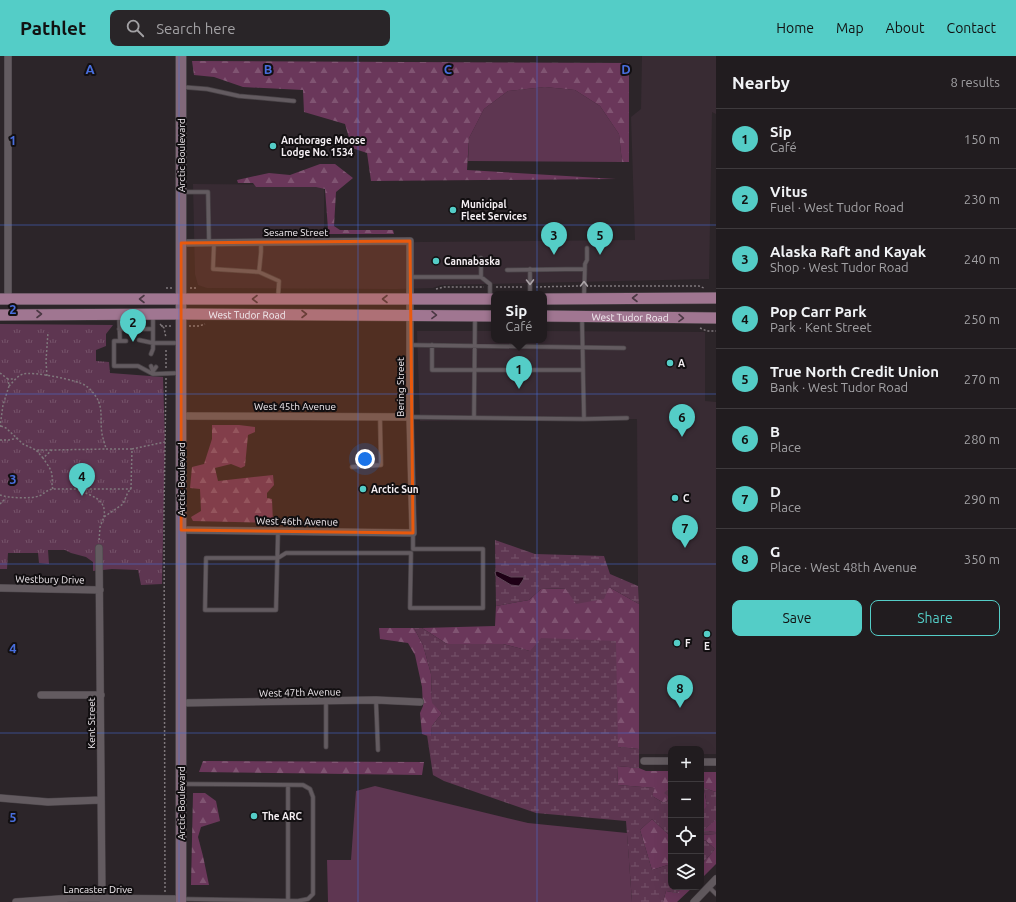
<!DOCTYPE html>
<meta charset="utf-8">
<style>
:root{--surface:#211c1f;--page:#292528;--text:#f1f3f6;--muted:#a2a1a4;--line:#3e3a3d;--accent:#54cdc7}
body{margin:0;font-family:Ubuntu,sans-serif;background:var(--page);color:var(--text)}
.controls{position:absolute;right:12px;bottom:12px;display:grid;overflow:hidden;border-radius:8px;box-shadow:0 4px 16px #0002}
.controls button{width:36px;height:36px;display:grid;place-items:center;padding:0;border:0;border-bottom:1px solid var(--line);background:var(--surface);color:var(--text);font:20px sans-serif}
.you{position:absolute;left:365px;top:403px;width:14px;height:14px;margin:-10px;border:3px solid #fff;border-radius:50%;background:#1a73e8;box-shadow:0 0 0 6px #1a73e833}
.badge{display:grid;place-items:center;width:26px;height:26px;border-radius:50%;background:var(--accent);color:#111;font-size:13px;font-weight:700}
.pin{position:absolute;translate:-50% -33px;filter:drop-shadow(0 1px 2px #0008)}
.pin::after{content:'';position:absolute;top:21px;width:14px;height:12px;background:inherit;clip-path:polygon(0 0,100% 0,50% 100%)}
.popup{position:absolute;left:491px;top:235px;width:56px;height:52px;box-sizing:border-box;display:grid;place-content:center;border-radius:8px;background:var(--surface);filter:drop-shadow(0 1px 3px #0005);font-size:13px;white-space:nowrap;color:var(--muted)}
.popup b{font-size:15px;color:var(--text)}
.popup::after{content:'';position:absolute;left:50%;top:100%;margin-left:-8px;border:8px solid transparent;border-top-color:var(--surface)}
.list{margin:0;padding:0;list-style:none}
h2{display:flex;justify-content:space-between;align-items:center;height:52px;margin:0;padding:0 16px;font-size:17px}
h2 small{font-size:13px;font-weight:400;color:var(--muted)}
.list li{display:grid;grid-template-columns:26px 1fr auto;gap:12px;align-items:center;box-sizing:border-box;height:60px;padding:0 16px;border-top:1px solid var(--line)}
.list b{display:block;font-size:15px;white-space:nowrap}
.list p{margin:0;font-size:13px;white-space:nowrap;color:var(--muted)}
.list em{font-size:13px;font-style:normal;color:var(--muted)}
.actions{display:flex;gap:8px;padding:12px 16px}
.actions a{flex:1;padding:9px 0;border:1px solid var(--accent);border-radius:8px;text-align:center;font-size:14px;color:var(--accent)}
.actions .main{background:var(--accent);color:#111}
.icon{flex:none;width:22px;height:22px;fill:none;stroke:currentColor;stroke-width:2;stroke-linecap:round;stroke-linejoin:round}
.map{position:relative;flex:none;width:716px;height:846px;overflow:hidden}
header{display:flex;align-items:center;gap:24px;box-sizing:border-box;height:56px;padding:0 20px;background:var(--accent);color:#111}
header strong{font-size:19px}
nav{display:flex;gap:22px;margin-inline-start:auto;font-size:14px}
.search{width:280px;height:36px;background:var(--page);display:flex;align-items:center;gap:10px;box-sizing:border-box;padding:0 14px;border-radius:8px;color:var(--muted);font-size:15px}
main{display:flex}
aside{flex:1;background:var(--surface)}
.map>svg:first-child{display:block}
</style>
<header>
<strong>Pathlet</strong>
<div class="search"><svg class="icon" aria-label="search" viewBox="0 0 24 24"><circle cx="10" cy="10" r="6"/><path d="M15 15l6 6"/></svg>Search here</div>
<nav><a>Home</a><a>Map</a><a>About</a><a>Contact</a></nav>
</header>
<main>
<div class="map">
<svg width="716" height="846" viewBox="0 0 716 846">
<defs>
<pattern id="forest-firs" width="22" height="20" patternUnits="userSpaceOnUse"><rect width="22" height="20" fill="#6a375a"/><path d="M5 1l3.5 6h-7zM16 11l3.5 6h-7z" fill="#805472"/></pattern>
<pattern id="wetland-marsh" width="20" height="14" patternUnits="userSpaceOnUse"><rect width="20" height="14" fill="#5e3651"/><path d="M1 5h8M5 5V1M11 12h8M15 12V8" fill="none" stroke="#76536a"/></pattern>
<pattern id="park-tufts" width="24" height="20" patternUnits="userSpaceOnUse"><rect width="24" height="20" fill="#5e3651"/><path d="M3 7l-1-3M5 7V3M7 7l1-3M15 17l-1-3M17 17v-4M19 17l1-3" fill="none" stroke="#76536a"/></pattern>
</defs>
<rect width="100%" height="100%" fill="#2c2529"/>
<!-- built -->
<path fill="#382b33" d="M642,0H716V58L712,56L709,223L441,229L433,232L396,233L207,232L198,229L195,218L193,128L324,129V189L420,186L635,184L631,61L641,53Z
M417,275H494V284H544V275L705,276V345L716,346V698H701V693H671V698H639L637,363L420,365Z"/>
<!-- grass -->
<path fill="#5e3651" d="M545,31L575,34L600,50L619,78L622,106L468,105L469,82L484,53L508,35Z
M375,730L528,767L627,777L632,846H328L327,804H351L356,735Z"/>
<!-- forest -->
<path fill="url(#forest-firs)" d="M192,5L629,7V106H622L619,78L600,50L575,34L545,31L508,35L484,53L469,82L467,114L616,123L371,125L367,97L352,92L345,68L304,56L303,34L243,31L214,21L194,19Z
M320,108H335L353,122L336,136L334,170L340,174H393L394,178H326L328,173L325,133L316,131H256L253,127H238L237,124L269,117L290,119Z
M212,369H239L255,371V376L248,379L245,410L241,412L231,408L215,412L218,425L273,419L274,429L267,437V442L272,443L273,467L193,465L191,461L201,455L200,433L190,432L192,411L204,408L212,383Z
M609,531L639,548V693L618,691L530,595L503,588H447L422,572L495,570L496,550L529,544L541,533Z
M379,572H414L423,589L431,618L432,646L442,657L432,670L431,681L422,678L420,657L423,650L422,631L415,599L408,587L380,583Z
M203,705L424,706L422,719L199,716Z
M617,710L639,712L646,715H671L670,742L664,747L652,740L654,732L618,729Z
M701,716H716V736L704,732L707,750L702,764Z
M193,737H205L216,745L220,765L201,771L198,781L203,800L209,829H191Z
M652,763L669,779H671V808L652,814L640,774Z
M716,764V776L702,775L714,765Z
M716,778V808L701,823V809L715,793L705,784L701,787V779Z
M682,831H693L677,846H663L666,835L677,837Z"/>
<!-- wetland -->
<path fill="url(#wetland-marsh)" d="M495,484L535,498L604,500L610,518L638,530L639,548L609,531L604,543L576,548L565,532L541,533L529,544L496,550Z
M414,572H422L447,588H503L530,595L541,582L616,585L618,691L639,693V712L617,710L618,729L655,732L652,740L664,747L670,742L664,737L671,730V779H669L652,763L640,774L652,814L671,808V831H682L677,837L666,835L663,846H632L626,765L536,757L444,725L433,719L427,679L431,680L432,670L442,657L432,647L431,618L423,589Z
M704,732L716,736V764L702,775L716,776V778L701,779L702,755L707,750Z
M705,784L715,793L701,809V787Z"/>
<!-- park -->
<path fill="url(#park-tufts)" d="M0,268L113,269L106,278V290L96,294V305L109,306L110,317L163,321L165,386L162,528L141,529L138,514L112,513L93,515V506L86,501L71,497L65,494H48L49,508L39,507L38,497H8L7,513H0Z"/>
<!-- water -->
<path fill="#1e0015" stroke="#5e4757" d="M497,515L511,521H524L523,524L519,530L511,529L496,520L495,516Z"/>
<g fill="none" stroke-linecap="round" stroke-linejoin="round">
<!-- service casing -->
<g stroke="#4a4448" stroke-width="5">
<path id="service" d="M182,31L207,33L239,40L294,45
M181,136H208L209,187
M214,187L213,213L259,216L279,225L278,242
M481,202V221
M530,213V238
M507,214L585,213
M259,216L261,196V186
M410,221H481L490,228V242
M584,241L585,208L587,204V192
M119,259L120,285H126
M153,260V273
M582,262L584,363L627,362
M119,273H153V287H180
M139,284L153,287V293L151,298
M120,285H114V310H138L153,318
M410,289L624,292
M432,289V314H583
M151,310L153,315L156,311
M153,316V318L180,317
M410,361L584,363
M474,361L475,261
M352,411L381,409L380,360
M278,475L276,554H205L206,502H278L286,497H411L410,552H483V493H413V477
M376,644L378,694
M326,645V691
M709,831L716,838
M182,843L298,845L308,843L313,838V741L310,733L303,729L183,728
M288,844V729"/>
</g>
<!-- minor casing -->
<g stroke="#4a4448" stroke-width="8">
<path id="minor" d="M8,243V0
M181,360L410,361
M181,474L413,477L410,361V185L181,187
M99,492L102,843
M0,532L100,534
M41,639H101
M180,647L376,644L420,646
M644,705H671
M701,706H716
M0,742L48,746L101,744
M16,846L73,842L181,843
M694,846L716,823"/>
</g>
<!-- secondary casing -->
<g stroke="#4a4448" stroke-width="12">
<path id="secondary" d="M181,0V846"/>
</g>
<!-- primary casing -->
<g stroke="#4a4448" stroke-width="12">
<g id="primary">
<path d="M0,243H494"/>
<path d="M544,243L716,242"/>
<path id="s1" d="M0,259L181,258L494,260"/>
<path id="s2" d="M544,260L716,262"/>
</g>
</g>
<!-- path -->
<path stroke="#7f787c" stroke-width="1.5" stroke-dasharray="2 2" stroke-linecap="butt" d="M590,230H699L704,232
M496,231H524
M536,231L578,230
M166,232H172
M190,232H198
M436,233L444,231H484
M160,268L164,272L166,282
M161,270H173
M189,270H199L205,268
M700,272L707,275H716
M166,312V292
M0,317L8,323
M47,320L46,305L48,276
M9,330C13,326 17,320 23,318C31,315 79,324 86,330C91,333 95,339 98,344C103,355 100,366 102,378C103,383 105,388 106,393H132L131,433L128,436L123,448L104,461L100,471L99,485
M1,370L6,372L23,388L36,394
M0,371L3,349L9,330L8,323H15
M0,384H9L18,382
M132,393L165,386
M43,402L36,394H52
M53,433C51,428 53,425 52,420C52,413 46,407 43,402L52,394L106,393
M78,434C92,440 107,443 104,461
M0,439C8,442 30,443 39,440C44,438 46,434 53,433H131
M0,448L6,442
M165,836L164,457L166,322"/>
<!-- service -->
<use href="#service" stroke="#635b60" stroke-width="3.5"/>
<!-- minor -->
<use href="#minor" stroke="#635b60" stroke-width="7"/>
<!-- secondary -->
<use href="#secondary" stroke="#816879" stroke-width="10"/>
<!-- primary -->
<use href="#primary" stroke="#a07691" stroke-width="11"/>
</g>
<!-- one-way arrows -->
<defs><path id="oneway-chevron" d="M-2-3.5L2.5 0L-2 3.5" fill="none" stroke-width="1.6" stroke-linecap="round" stroke-linejoin="round"/></defs>
<g stroke="#aba4a8">
<use href="#oneway-chevron" transform="translate(530 226) rotate(89)"/>
<use href="#oneway-chevron" transform="translate(584 228) rotate(-89)"/>
</g>
<g stroke="#4b3844">
<use href="#oneway-chevron" transform="translate(635 242) rotate(180)"/>
<use href="#oneway-chevron" transform="translate(142 243) rotate(-180)"/>
<use href="#oneway-chevron" transform="translate(255 243) rotate(180)"/>
<use href="#oneway-chevron" transform="translate(385 243) rotate(180)"/>
<use href="#oneway-chevron" transform="translate(39 258)"/>
<use href="#oneway-chevron" transform="translate(304 258)"/>
<use href="#oneway-chevron" transform="translate(434 259) rotate(1)"/>
<use href="#oneway-chevron" transform="translate(681 262) rotate(1)"/>
</g>
<!-- marked area -->
<path fill="#e8590c" fill-opacity="0.2" stroke="#e8590c" stroke-width="3" stroke-linejoin="round" d="M410,185L413,477L181,474V187Z"/>
<!-- grid -->
<path fill="none" stroke="#486edd" stroke-width="1" stroke-opacity="0.55" d="M179,0V846M358,0V846M537,0V846M0,169H716M0,338H716M0,508H716M0,677H716"/>
<!-- markers -->
<g fill="#54cdc7" stroke="#120f11" stroke-width="1.5">
<circle cx="273" cy="90" r="4"/>
<circle cx="453" cy="154" r="4"/>
<circle cx="436" cy="205" r="4"/>
<circle cx="670" cy="307" r="4"/>
<circle cx="363" cy="433" r="4"/>
<circle cx="675" cy="442" r="4"/>
<circle cx="707" cy="578" r="4"/>
<circle cx="677" cy="587" r="4"/>
<circle cx="254" cy="760" r="4"/>
</g>
<g text-anchor="middle" stroke-width="4" stroke-linejoin="round" paint-order="stroke">
<!-- poi labels -->
<g font-size="10" font-weight="bold" fill="#f3edf1" stroke="#120f11" text-anchor="start">
<text x="281" y="88">Anchorage Moose<tspan x="281" dy="12">Lodge No. 1534</tspan></text>
<text x="461" y="152">Municipal<tspan x="461" dy="12">Fleet Services</tspan></text>
<text x="444" y="209">Cannabaska</text>
<text x="678" y="311">A</text>
<text x="371" y="437">Arctic Sun</text>
<text x="683" y="446">C</text>
<text x="685" y="591">F</text>
<text x="707" y="594" text-anchor="middle">E</text>
<text x="262" y="764">The ARC</text>
</g>
<!-- street labels -->
<g font-size="10" fill="#f3edf1" stroke="#120f11">
<text transform="translate(181 99) rotate(-90)" y="4">Arctic Boulevard</text>
<text x="296" y="180">Sesame Street</text>
<text dy="4" stroke="none"><textPath href="#s1" startOffset="247">West Tudor Road</textPath></text>
<text dy="4" stroke="none"><textPath href="#s2" startOffset="86">West Tudor Road</textPath></text>
<text transform="translate(400 331) rotate(-90)" y="4">Bering Street</text>
<text x="295" y="354">West 45th Avenue</text>
<text transform="translate(181 423) rotate(-90)" y="4">Arctic Boulevard</text>
<text transform="translate(297 465) rotate(1)" y="4">West 46th Avenue</text>
<text transform="translate(50 523) rotate(1)" y="4">Westbury Drive</text>
<text transform="translate(300 636) rotate(-1)" y="4">West 47th Avenue</text>
<text transform="translate(91 667) rotate(-90)" y="4">Kent Street</text>
<text transform="translate(181 747) rotate(-90)" y="4">Arctic Boulevard</text>
<text x="98" y="837">Lancaster Drive</text>
</g>
</g>
<g font-size="13" text-anchor="middle" font-weight="bold" fill="#486edd" stroke="#120f11" stroke-width="4" stroke-linejoin="round" paint-order="stroke">
<text x="90" y="18">A</text>
<text x="268" y="18">B</text>
<text x="448" y="18">C</text>
<text x="626" y="18">D</text>
<text x="13" y="89">1</text>
<text x="13" y="258">2</text>
<text x="13" y="428">3</text>
<text x="13" y="597">4</text>
<text x="13" y="766">5</text>
</g>
</svg>
<div class="controls">
<button>+</button>
<button>−</button>
<button><svg class="icon" aria-label="locate" viewBox="0 0 24 24"><circle cx="12" cy="12" r="6"/><path d="M12 2v4M12 18v4M2 12h4M18 12h4"/></svg></button>
<button><svg class="icon" aria-label="layers" viewBox="0 0 24 24"><path d="M12 4l9 5-9 5-9-5zM3 14l9 5 9-5"/></svg></button>
</div>
<div class="you"></div>
<div class="pin badge" style="left:519px;top:333px">1</div>
<div class="popup"><b>Sip</b>Café</div>
<div class="pin badge" style="left:133px;top:286px">2</div>
<div class="pin badge" style="left:554px;top:199px">3</div>
<div class="pin badge" style="left:82px;top:440px">4</div>
<div class="pin badge" style="left:600px;top:199px">5</div>
<div class="pin badge" style="left:682px;top:381px">6</div>
<div class="pin badge" style="left:685px;top:492px">7</div>
<div class="pin badge" style="left:680px;top:652px">8</div>
</div>
<aside>
<h2>Nearby<small>8 results</small></h2>
<ul class="list">
<li><span class="badge">1</span><div><b>Sip</b><p>Café</p></div><em>150 m</em></li>
<li><span class="badge">2</span><div><b>Vitus</b><p>Fuel · West Tudor Road</p></div><em>230 m</em></li>
<li><span class="badge">3</span><div><b>Alaska Raft and Kayak</b><p>Shop · West Tudor Road</p></div><em>240 m</em></li>
<li><span class="badge">4</span><div><b>Pop Carr Park</b><p>Park · Kent Street</p></div><em>250 m</em></li>
<li><span class="badge">5</span><div><b>True North Credit Union</b><p>Bank · West Tudor Road</p></div><em>270 m</em></li>
<li><span class="badge">6</span><div><b>B</b><p>Place</p></div><em>280 m</em></li>
<li><span class="badge">7</span><div><b>D</b><p>Place</p></div><em>290 m</em></li>
<li><span class="badge">8</span><div><b>G</b><p>Place · West 48th Avenue</p></div><em>350 m</em></li>
</ul>
<div class="actions"><a class="main">Save</a><a>Share</a></div>
</aside>
</main>
